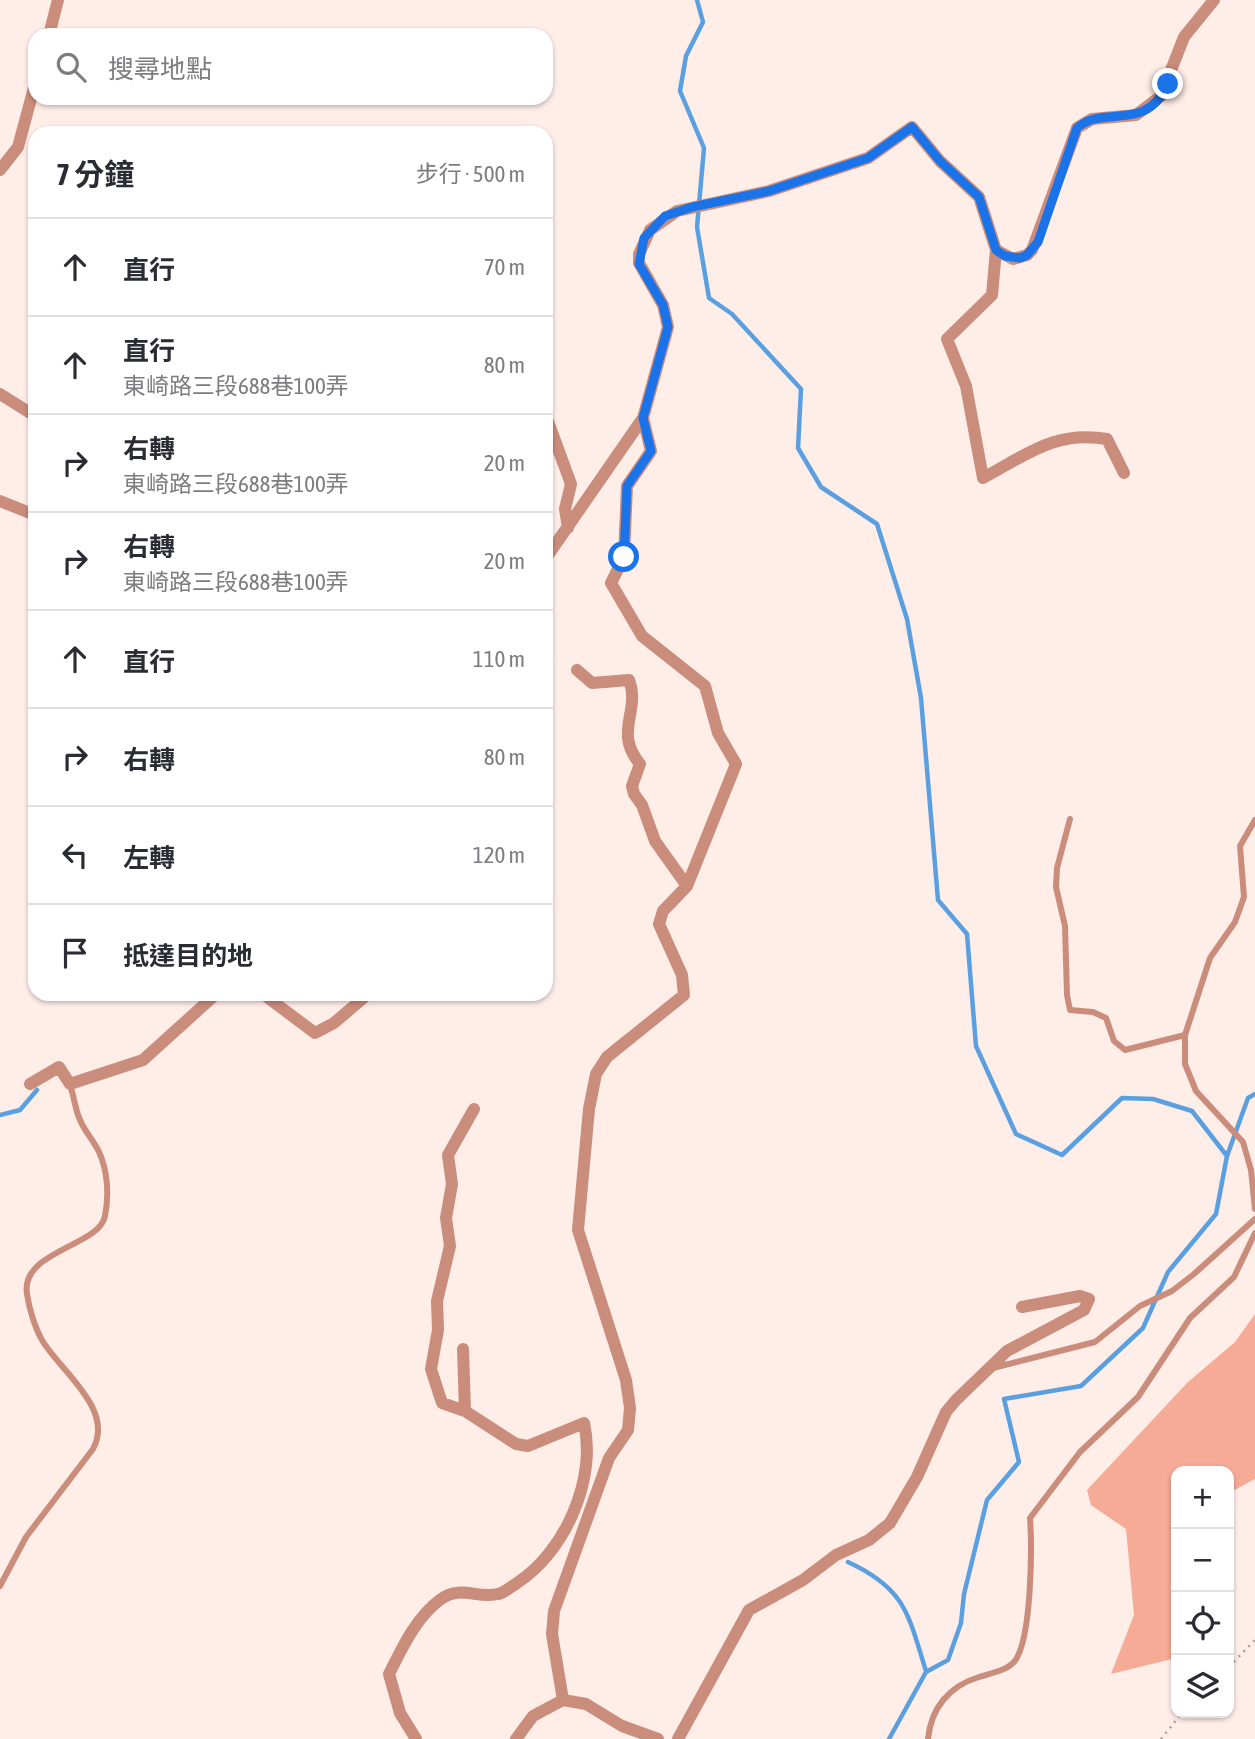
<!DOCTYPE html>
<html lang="zh-TW">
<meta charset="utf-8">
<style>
:root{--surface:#fff;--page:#f2f2f3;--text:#2b2b33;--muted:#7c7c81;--line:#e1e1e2}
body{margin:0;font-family:"Asap Condensed","Noto Sans TC",sans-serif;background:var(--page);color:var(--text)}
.controls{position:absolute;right:21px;bottom:21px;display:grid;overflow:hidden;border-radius:14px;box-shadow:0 2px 5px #0004}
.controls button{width:63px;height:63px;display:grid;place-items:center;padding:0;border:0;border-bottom:2px solid var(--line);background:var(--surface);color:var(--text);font:35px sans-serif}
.stop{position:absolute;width:21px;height:21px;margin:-16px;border:5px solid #1a73e8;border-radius:50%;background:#fff}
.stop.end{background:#1a73e8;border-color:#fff;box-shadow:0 2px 7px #0008}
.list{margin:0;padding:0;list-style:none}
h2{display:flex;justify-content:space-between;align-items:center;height:91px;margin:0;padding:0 28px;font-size:30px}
h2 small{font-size:23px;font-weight:400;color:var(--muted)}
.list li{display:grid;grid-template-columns:46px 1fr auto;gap:21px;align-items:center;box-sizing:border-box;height:98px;padding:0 28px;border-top:2px solid var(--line)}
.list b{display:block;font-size:26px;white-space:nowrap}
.list p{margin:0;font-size:23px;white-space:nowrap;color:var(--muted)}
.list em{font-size:23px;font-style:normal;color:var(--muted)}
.icon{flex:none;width:38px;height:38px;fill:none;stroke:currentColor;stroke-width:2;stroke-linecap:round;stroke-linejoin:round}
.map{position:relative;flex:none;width:1255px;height:1739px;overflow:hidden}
.search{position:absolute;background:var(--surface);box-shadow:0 2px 5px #0004;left:28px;top:28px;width:525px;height:77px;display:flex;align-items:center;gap:18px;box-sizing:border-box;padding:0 24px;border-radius:21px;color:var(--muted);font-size:26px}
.panel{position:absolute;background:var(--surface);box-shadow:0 2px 5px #0004;left:28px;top:126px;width:525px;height:875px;border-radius:21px}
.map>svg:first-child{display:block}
</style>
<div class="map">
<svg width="1255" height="1739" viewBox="0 0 1255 1739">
<rect width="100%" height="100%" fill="#ffede8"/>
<!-- green -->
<path fill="#f6ab96" d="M1255,1314V1479L1229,1493V1471H1176V1651L1172,1659L1111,1674L1134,1615L1126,1529L1091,1505L1087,1490L1187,1383L1235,1342Z"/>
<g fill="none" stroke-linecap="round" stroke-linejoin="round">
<!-- stream -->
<path stroke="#5aa0e0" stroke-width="4.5" d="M697,0L703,22L686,56L680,91L704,148L697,227L709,298L732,314L801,389L798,448L821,487L877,524L907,619L921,698L938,900L967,934L976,1046L1016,1134L1062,1155L1122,1098L1153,1099L1192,1111L1227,1156
M0,1115L20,1110L37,1090
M848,1562C906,1589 908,1614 926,1671
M889,1739L926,1672L948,1660L961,1623L964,1594L987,1500L1019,1462L1004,1399L1081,1386L1143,1328L1168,1272L1216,1214L1227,1156L1248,1098L1255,1094"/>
<!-- path -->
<path stroke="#ad9e9a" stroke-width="2.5" stroke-dasharray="2 5" stroke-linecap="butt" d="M1229,1667L1255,1640
M1161,1739L1182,1713"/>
<!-- service -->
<path stroke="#ca8c7b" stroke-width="6" d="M1070,819L1057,868L1056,887L1065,926L1067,995L1070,1010L1093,1012L1106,1018L1114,1041L1125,1050L1185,1035
M1255,820L1240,846L1244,897L1235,922L1210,958L1185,1035V1064L1196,1091L1243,1142L1251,1170L1255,1209
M993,1368L1095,1342L1140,1306L1172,1291L1194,1274L1255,1219
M0,1586L26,1537L93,1449C115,1409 60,1371 42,1340C35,1328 29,1308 27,1294C20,1251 100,1246 105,1216C109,1196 108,1171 99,1152C94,1141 85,1132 80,1120C75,1109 74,1096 70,1085
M928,1739C931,1708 949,1686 979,1677C990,1673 1006,1671 1014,1662C1032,1641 1032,1546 1030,1518L1080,1452L1138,1397L1190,1318L1234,1277L1255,1233"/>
<!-- minor -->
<path stroke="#ca8c7b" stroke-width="12" d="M49,35L58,0
M0,170L18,147L35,84
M996,250L1013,259L1027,255L1032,250L1077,128L1092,119L1136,115L1161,96L1184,37L1214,0
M0,394L35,416
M546,416L571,484L565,509L568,528
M643,418L651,451L627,486L624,557L611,583L642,636L705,686L718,733L736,764L687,886
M0,501L35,515
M546,558L643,418L668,327L663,305L639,263V254L650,230L677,211L769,191L868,158L912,127L940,161L979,197L996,250L992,295L947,339L966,386L983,478C1026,455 1055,430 1107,439L1124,473
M263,994L315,1033L334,1023L368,994
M30,1084L59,1067L70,1084L143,1060L216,994
M463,1349L465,1411
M563,1700L552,1634L554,1611L609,1458L628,1430L630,1408L626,1380L578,1230L589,1109L596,1074L607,1057L684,995L682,975L659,924L663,911L687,886L655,841L642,805L634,794L632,786L640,764C613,732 641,711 629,680L592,683L577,670
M416,1739L400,1713L389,1674C402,1648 416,1617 441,1599C461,1585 478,1599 498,1594C504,1593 512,1586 517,1583C565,1552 597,1479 584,1423L528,1446L516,1444L465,1411L442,1403L431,1369L438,1330L437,1301L450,1246L446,1218L452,1184L448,1155L474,1109
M516,1739L533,1716L563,1700L586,1704L622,1726L658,1739
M678,1739L749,1610L803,1580L836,1555L869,1540L890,1523L917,1477L946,1412L956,1400L1007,1351L1084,1310L1089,1299L1080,1296L1022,1307"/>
</g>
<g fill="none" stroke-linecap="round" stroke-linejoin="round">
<!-- route -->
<path stroke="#1a73e8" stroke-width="9" d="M624,557L627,486L651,451L643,418L668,327L663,305L639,264L644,238L665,216L692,207L769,191L868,158L912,127L940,161L979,197L996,250L1005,256L1020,258L1027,255L1038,242L1077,128C1104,104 1145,134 1168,84"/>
</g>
</svg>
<div class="controls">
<button>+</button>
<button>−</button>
<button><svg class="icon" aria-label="locate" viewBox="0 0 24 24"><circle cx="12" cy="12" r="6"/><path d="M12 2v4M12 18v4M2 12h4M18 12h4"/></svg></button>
<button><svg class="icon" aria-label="layers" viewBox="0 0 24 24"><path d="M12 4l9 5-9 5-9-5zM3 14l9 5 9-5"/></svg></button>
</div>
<div class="stop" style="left:624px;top:557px"></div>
<div class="stop end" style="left:1168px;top:84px"></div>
<div class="search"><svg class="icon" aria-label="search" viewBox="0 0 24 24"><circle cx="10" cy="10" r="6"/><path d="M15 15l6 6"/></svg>搜尋地點</div>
<section class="panel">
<h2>7 分鐘<small>步行 · 500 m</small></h2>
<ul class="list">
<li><svg class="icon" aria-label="ahead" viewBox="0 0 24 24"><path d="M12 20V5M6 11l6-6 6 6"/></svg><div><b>直行</b></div><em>70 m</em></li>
<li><svg class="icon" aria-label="ahead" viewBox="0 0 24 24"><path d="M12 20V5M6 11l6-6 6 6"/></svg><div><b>直行</b><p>東崎路三段688巷100弄</p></div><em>80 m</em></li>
<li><svg class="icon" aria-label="right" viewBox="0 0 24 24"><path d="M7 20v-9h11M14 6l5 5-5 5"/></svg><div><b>右轉</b><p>東崎路三段688巷100弄</p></div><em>20 m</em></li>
<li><svg class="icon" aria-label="right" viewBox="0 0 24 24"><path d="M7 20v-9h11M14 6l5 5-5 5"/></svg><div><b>右轉</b><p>東崎路三段688巷100弄</p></div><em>20 m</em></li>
<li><svg class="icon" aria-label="ahead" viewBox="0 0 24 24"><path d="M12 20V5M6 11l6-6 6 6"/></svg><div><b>直行</b></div><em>110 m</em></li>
<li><svg class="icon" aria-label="right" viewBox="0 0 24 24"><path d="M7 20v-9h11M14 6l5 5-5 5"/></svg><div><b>右轉</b></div><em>80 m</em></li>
<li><svg class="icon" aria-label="left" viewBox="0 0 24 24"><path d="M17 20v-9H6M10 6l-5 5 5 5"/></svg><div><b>左轉</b></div><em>120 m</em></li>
<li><svg class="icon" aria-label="arrive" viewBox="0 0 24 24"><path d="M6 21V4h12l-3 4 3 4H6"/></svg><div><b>抵達目的地</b></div></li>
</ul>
</section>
</div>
